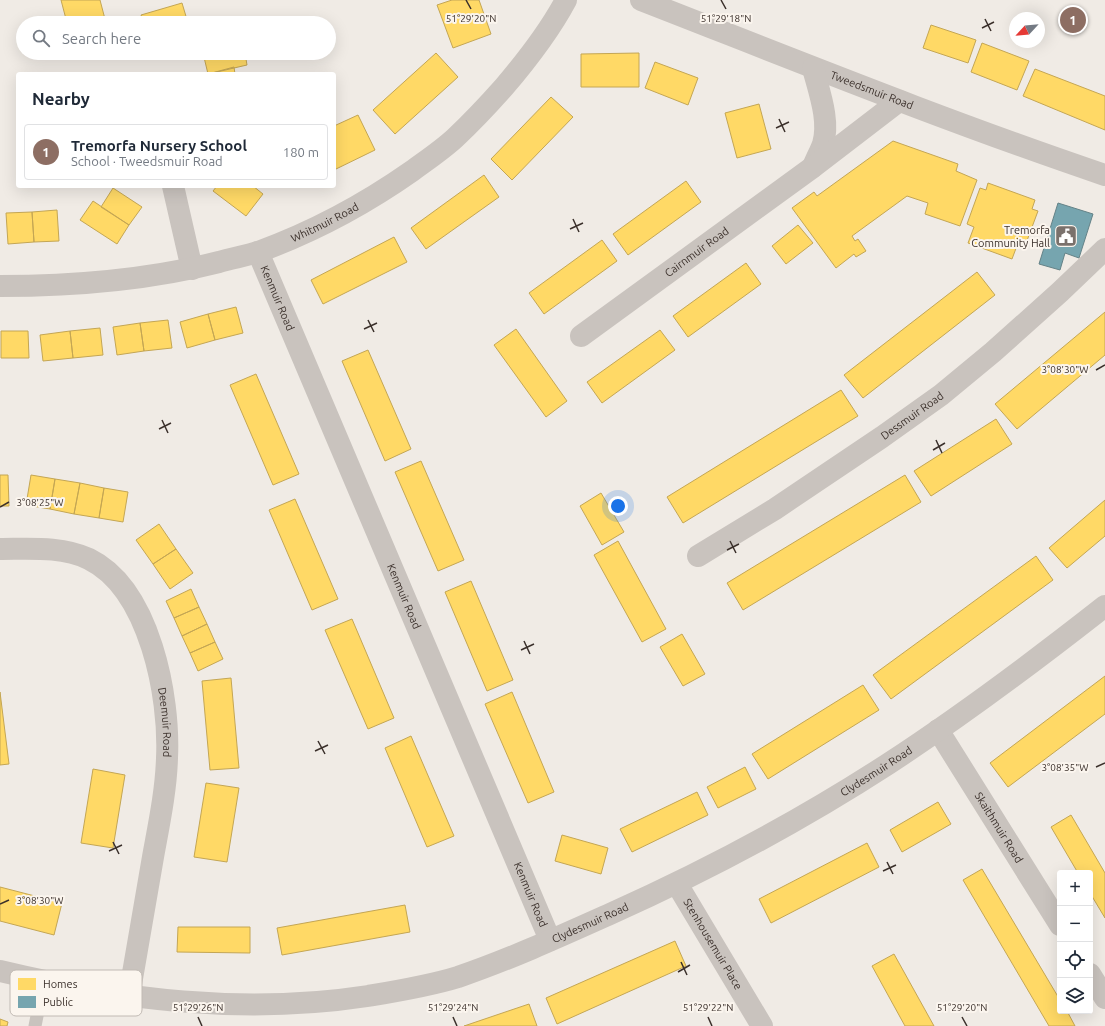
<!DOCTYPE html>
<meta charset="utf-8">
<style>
:root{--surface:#fff;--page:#f6f6f7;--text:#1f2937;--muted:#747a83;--line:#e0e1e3;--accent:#7a716c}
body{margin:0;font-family:Ubuntu,sans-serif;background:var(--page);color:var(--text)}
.controls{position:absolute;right:12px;bottom:12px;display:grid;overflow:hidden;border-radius:4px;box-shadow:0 4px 16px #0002}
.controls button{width:36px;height:36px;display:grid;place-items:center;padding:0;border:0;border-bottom:1px solid var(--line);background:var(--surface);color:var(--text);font:20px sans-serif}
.compass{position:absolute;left:1009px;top:12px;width:36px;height:36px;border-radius:50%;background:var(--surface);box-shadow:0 4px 16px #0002;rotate:244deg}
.you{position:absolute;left:618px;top:506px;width:14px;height:14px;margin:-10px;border:3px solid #fff;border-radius:50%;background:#1a73e8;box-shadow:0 0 0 6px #1a73e833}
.badge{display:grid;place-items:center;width:26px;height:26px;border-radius:50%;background:var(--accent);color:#fff;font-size:13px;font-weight:700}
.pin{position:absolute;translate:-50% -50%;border:2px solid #fff;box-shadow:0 1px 4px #0006}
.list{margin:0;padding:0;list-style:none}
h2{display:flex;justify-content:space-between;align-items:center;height:52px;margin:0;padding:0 16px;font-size:17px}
h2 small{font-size:13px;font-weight:400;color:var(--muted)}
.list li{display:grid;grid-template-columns:26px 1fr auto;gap:12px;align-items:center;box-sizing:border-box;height:56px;margin:0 8px 8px;padding:0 8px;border:1px solid var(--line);border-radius:4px}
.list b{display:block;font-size:15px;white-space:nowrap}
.list p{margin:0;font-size:13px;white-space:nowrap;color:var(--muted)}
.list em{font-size:13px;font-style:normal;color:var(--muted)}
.icon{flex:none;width:22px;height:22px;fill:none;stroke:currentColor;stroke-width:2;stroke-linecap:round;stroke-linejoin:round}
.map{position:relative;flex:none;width:1105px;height:1026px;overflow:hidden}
.search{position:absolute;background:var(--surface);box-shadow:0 4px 16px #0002;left:16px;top:16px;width:320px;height:44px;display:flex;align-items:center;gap:10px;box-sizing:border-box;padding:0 14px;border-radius:22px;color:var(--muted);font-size:15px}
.panel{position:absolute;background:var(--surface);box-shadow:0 4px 16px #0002;left:16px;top:72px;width:320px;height:116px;border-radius:4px}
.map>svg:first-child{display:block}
</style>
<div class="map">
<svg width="1105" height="1026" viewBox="0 0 1105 1026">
<rect width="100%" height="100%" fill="#f0ebe5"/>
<!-- homes -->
<path fill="#ffd966" stroke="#c4a654" d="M61,0H100L106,23H67Z
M452,0H479L491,34L453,48L437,5Z
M182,3L188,23H144L141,15Z
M130,18L131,23H110Z
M931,25L976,40L968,63L923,48Z
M982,43L1029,61L1017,90L971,72Z
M91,53H114L93,58Z
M203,53H245L247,65L208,74Z
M436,53L458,77L395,134L373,110Z
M639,53V87H581V54Z
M655,62L698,78L688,105L645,88Z
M234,67L235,74H208Z
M1035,69L1105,96V130L1023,96Z
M551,97L573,117L512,180L491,159Z
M759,104L771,149L737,158L725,113Z
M358,115L375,150L334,170V126Z
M893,141L958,164L956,171L977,180L960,226L925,214L928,203L907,196L852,236L855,241L858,239L866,251L856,257L854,254L836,268L792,208L814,192L817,196Z
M484,175L499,197L426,249L411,228Z
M686,181L701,202L628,255L613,234Z
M988,183L1035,200L1032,209L1038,211L1025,246L1018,243L1012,259L968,243L974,227L967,224L980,188L986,190Z
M217,186H253L263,194L246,216L213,191Z
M113,188L142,207L129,225L101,207Z
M93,201L129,225L117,244L80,220Z
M57,210L59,241L34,242L32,212Z
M32,212L34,242L8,244L6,213Z
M798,225L813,243L786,264L772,246Z
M394,237L407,262L323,304L311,280Z
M602,240L617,261L544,314L529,293Z
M746,263L761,284L688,337L673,316Z
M977,272L995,295L863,398L844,375Z
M236,307L243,333L215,340L208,314Z
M1105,312V355L1017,429L995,404Z
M208,314L215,340L187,348L180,322Z
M168,320L172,348L144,351L140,323Z
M140,323L144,351L117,355L113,327Z
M100,328L103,355L73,358L70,331Z
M516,329L567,401L546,417L494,345Z
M660,330L675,350L602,403L587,382Z
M1,331H28L29,358H1Z
M70,331L73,358L43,361L40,335Z
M368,350L411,449L385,461L342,361Z
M256,374L299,474L273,485L230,385Z
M841,390L858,416L683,523L667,497Z
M996,419L1012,444L931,496L914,471Z
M421,461L464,560L438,571L395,472Z
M0,475H8L9,506H0Z
M31,475L55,479L50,509L26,505Z
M905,475L921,502L743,610L727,583Z
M55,479L80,483L74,514L50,509Z
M80,483L104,488L99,518L74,514Z
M104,488L128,492L123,522L99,518Z
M601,493L624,532L602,545L580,506Z
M295,499L338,599L312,610L269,510Z
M1105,500V536L1067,568L1049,548Z
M159,524L176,549L153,564L136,540Z
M618,541L666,629L642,642L594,555Z
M176,549L193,573L170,589L153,564Z
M1036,556L1053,580L891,699L873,675Z
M471,581L513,680L487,691L445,592Z
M191,589L199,607L174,618L166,601Z
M199,607L207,624L182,636L174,618Z
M352,619L394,718L368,729L325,630Z
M207,624L215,642L190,653L182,636Z
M682,634L705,674L683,686L660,647Z
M215,642L223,659L198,671L190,653Z
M1105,676V714L1008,787L990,763Z
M231,678L239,768L210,770L202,681Z
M863,685L879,710L768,779L752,754Z
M0,692L9,764L0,765Z
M512,692L554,792L528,803L485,704Z
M411,736L454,836L427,847L385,748Z
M745,767L756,789L718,808L707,787Z
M93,769L125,775L113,848L81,843Z
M206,783L239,788L227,862L194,857Z
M697,792L708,815L632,852L620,829Z
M938,802L951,824L902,852L890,830Z
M1071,815L1105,873V918L1090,893V873H1078L1051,827Z
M562,835L608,848L601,874L555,861Z
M867,843L879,867L771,923L759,899Z
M982,869L1060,1000V1011H1067L1075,1026H1049L963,880Z
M0,887L62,903L54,935L0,921Z
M405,905L410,932L282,955L277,928Z
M178,927H250V953L177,952Z
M675,941L686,966L557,1024L546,998Z
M894,954L934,1026H905L872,966Z
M529,1004L537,1026H464Z
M0,1019L8,1022L7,1026H0Z"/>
<!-- public -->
<path fill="#76a5af" stroke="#648287" d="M1058,203L1093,214L1079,258L1065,253L1060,270L1039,264Z"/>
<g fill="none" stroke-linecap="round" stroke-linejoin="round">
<!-- lane -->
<path stroke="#c9c3be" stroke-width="13" d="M35,1026L44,981"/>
<!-- street -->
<g stroke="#c9c3be" stroke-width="22">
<path id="s1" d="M641,0C795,60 948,122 1105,175"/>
<path d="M813,167C816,159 820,152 823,144C830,120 819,92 813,68"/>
<path d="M173,186L192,269"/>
<path id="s2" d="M258,252L550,940"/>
<path id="s3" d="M0,286C74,286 148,280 219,262C232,258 246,256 258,252C313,232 365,204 412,171C427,160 442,150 455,138C472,122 488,105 504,87C527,60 549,32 566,0"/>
<path id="s4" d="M581,336L813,167L899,101"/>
<path id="s5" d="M0,549C29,549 62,546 89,559C150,589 170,697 167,758C166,791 159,824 153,857C145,903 137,950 129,996"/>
<path id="s6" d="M698,556L775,509L882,437L941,395L993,352L1060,292L1105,249"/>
<path id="s7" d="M938,730L1060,925"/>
<path id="s8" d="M677,884L762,1026"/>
<path id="s9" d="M0,971C121,1000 245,1015 368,996C398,991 429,986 458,977C508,960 561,936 610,914C706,871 800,821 888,764C963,715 1035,661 1105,606"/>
<path d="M1090,974L1105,998"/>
</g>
</g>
<!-- ticks -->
<path fill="none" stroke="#3b302b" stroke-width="1.5" d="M466,0L471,9M721,0L726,9M985,19L991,31M982,28L994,22M779,119L785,132M776,128L789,122M573,219L579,232M570,229L583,223M368,320L374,332M364,329L377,323M1096,370L1105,365M162,420L168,433M159,429L171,423M936,440L942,453M933,450L945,443M0,507L9,502M730,541L736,553M727,550L739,544M524,641L530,654M521,650L534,644M318,741L325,754M315,751L328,745M1096,767L1105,763M113,842L119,854M109,851L122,845M887,862L893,874M883,871L896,865M0,904L9,900M681,962L687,975M678,972L690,965M198,1017L202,1026M453,1017L457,1026M708,1017L712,1026M962,1017L967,1026"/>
<!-- icons -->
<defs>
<g id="civic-square" transform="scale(1.15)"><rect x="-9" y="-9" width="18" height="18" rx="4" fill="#7a716c" stroke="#fbf5ee"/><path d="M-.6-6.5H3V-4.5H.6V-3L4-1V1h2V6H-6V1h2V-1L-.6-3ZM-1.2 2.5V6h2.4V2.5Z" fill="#fff"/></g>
</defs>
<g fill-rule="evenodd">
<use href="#civic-square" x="1066" y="236"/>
</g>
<g text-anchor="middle" stroke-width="4" stroke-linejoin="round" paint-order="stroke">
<!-- street labels -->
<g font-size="11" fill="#3b302b" stroke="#fbf5ee">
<text dy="4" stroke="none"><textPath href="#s1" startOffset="248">Tweedsmuir Road</textPath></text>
<text dy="4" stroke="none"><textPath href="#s3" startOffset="334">Whitmuir Road</textPath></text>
<text dy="4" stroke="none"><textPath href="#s4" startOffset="143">Cairnmuir Road</textPath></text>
<text dy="4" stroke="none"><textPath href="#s2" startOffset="50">Kenmuir Road</textPath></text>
<text dy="4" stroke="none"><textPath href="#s6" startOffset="256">Dessmuir Road</textPath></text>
<text dy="4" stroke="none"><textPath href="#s2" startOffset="374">Kenmuir Road</textPath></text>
<text dy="4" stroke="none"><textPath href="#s5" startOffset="278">Deemuir Road</textPath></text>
<text dy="4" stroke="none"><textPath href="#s9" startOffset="930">Clydesmuir Road</textPath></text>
<text dy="4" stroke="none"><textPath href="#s7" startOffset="115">Skaithmuir Road</textPath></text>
<text dy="4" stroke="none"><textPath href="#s2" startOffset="698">Kenmuir Road</textPath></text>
<text dy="4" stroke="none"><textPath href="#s9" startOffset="606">Clydesmuir Road</textPath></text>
<text dy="4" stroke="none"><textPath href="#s8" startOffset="70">Stenhousemuir Place</textPath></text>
</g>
<!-- poi labels -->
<g font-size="11" fill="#3b302b" stroke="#fbf5ee" text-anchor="end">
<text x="1050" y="234">Tremorfa<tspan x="1050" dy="13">Community Hall</tspan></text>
</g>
</g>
<!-- legend -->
<rect x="10" y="970" width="132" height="46" rx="6" fill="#fbf5ee" stroke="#c1bab4" stroke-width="1"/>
<rect x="18" y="978" width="18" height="12" fill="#ffd966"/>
<rect x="18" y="996" width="18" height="12" fill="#76a5af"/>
<g font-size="11" fill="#3b302b">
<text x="43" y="988">Homes</text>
<text x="43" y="1006">Public</text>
</g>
<g font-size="10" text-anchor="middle" fill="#3b302b" stroke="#fbf5ee" stroke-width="4" stroke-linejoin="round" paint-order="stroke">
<text x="726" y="22">51°29'18"N</text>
<text x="471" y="22">51°29'20"N</text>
<text x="1065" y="373">3°08'30"W</text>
<text x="40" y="506">3°08'25"W</text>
<text x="1065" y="771">3°08'35"W</text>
<text x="40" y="904">3°08'30"W</text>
<text x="198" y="1011">51°29'26"N</text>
<text x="453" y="1011">51°29'24"N</text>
<text x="708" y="1011">51°29'22"N</text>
<text x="962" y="1011">51°29'20"N</text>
</g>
</svg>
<div class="controls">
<button>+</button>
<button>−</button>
<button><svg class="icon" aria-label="locate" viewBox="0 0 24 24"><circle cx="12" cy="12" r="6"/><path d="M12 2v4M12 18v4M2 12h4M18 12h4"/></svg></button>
<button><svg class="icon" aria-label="layers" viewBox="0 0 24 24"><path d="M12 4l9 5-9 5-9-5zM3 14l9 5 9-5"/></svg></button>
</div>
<svg class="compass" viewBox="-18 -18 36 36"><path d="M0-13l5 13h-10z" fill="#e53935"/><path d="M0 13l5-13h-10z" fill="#747a83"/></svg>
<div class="you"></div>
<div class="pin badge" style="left:1073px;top:20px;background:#8d6e63">1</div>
<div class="search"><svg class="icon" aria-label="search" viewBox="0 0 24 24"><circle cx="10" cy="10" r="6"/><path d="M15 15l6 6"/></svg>Search here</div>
<section class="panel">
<h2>Nearby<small></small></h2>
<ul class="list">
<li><span class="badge" style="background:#8d6e63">1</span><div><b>Tremorfa Nursery School</b><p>School · Tweedsmuir Road</p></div><em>180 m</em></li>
</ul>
</section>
</div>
